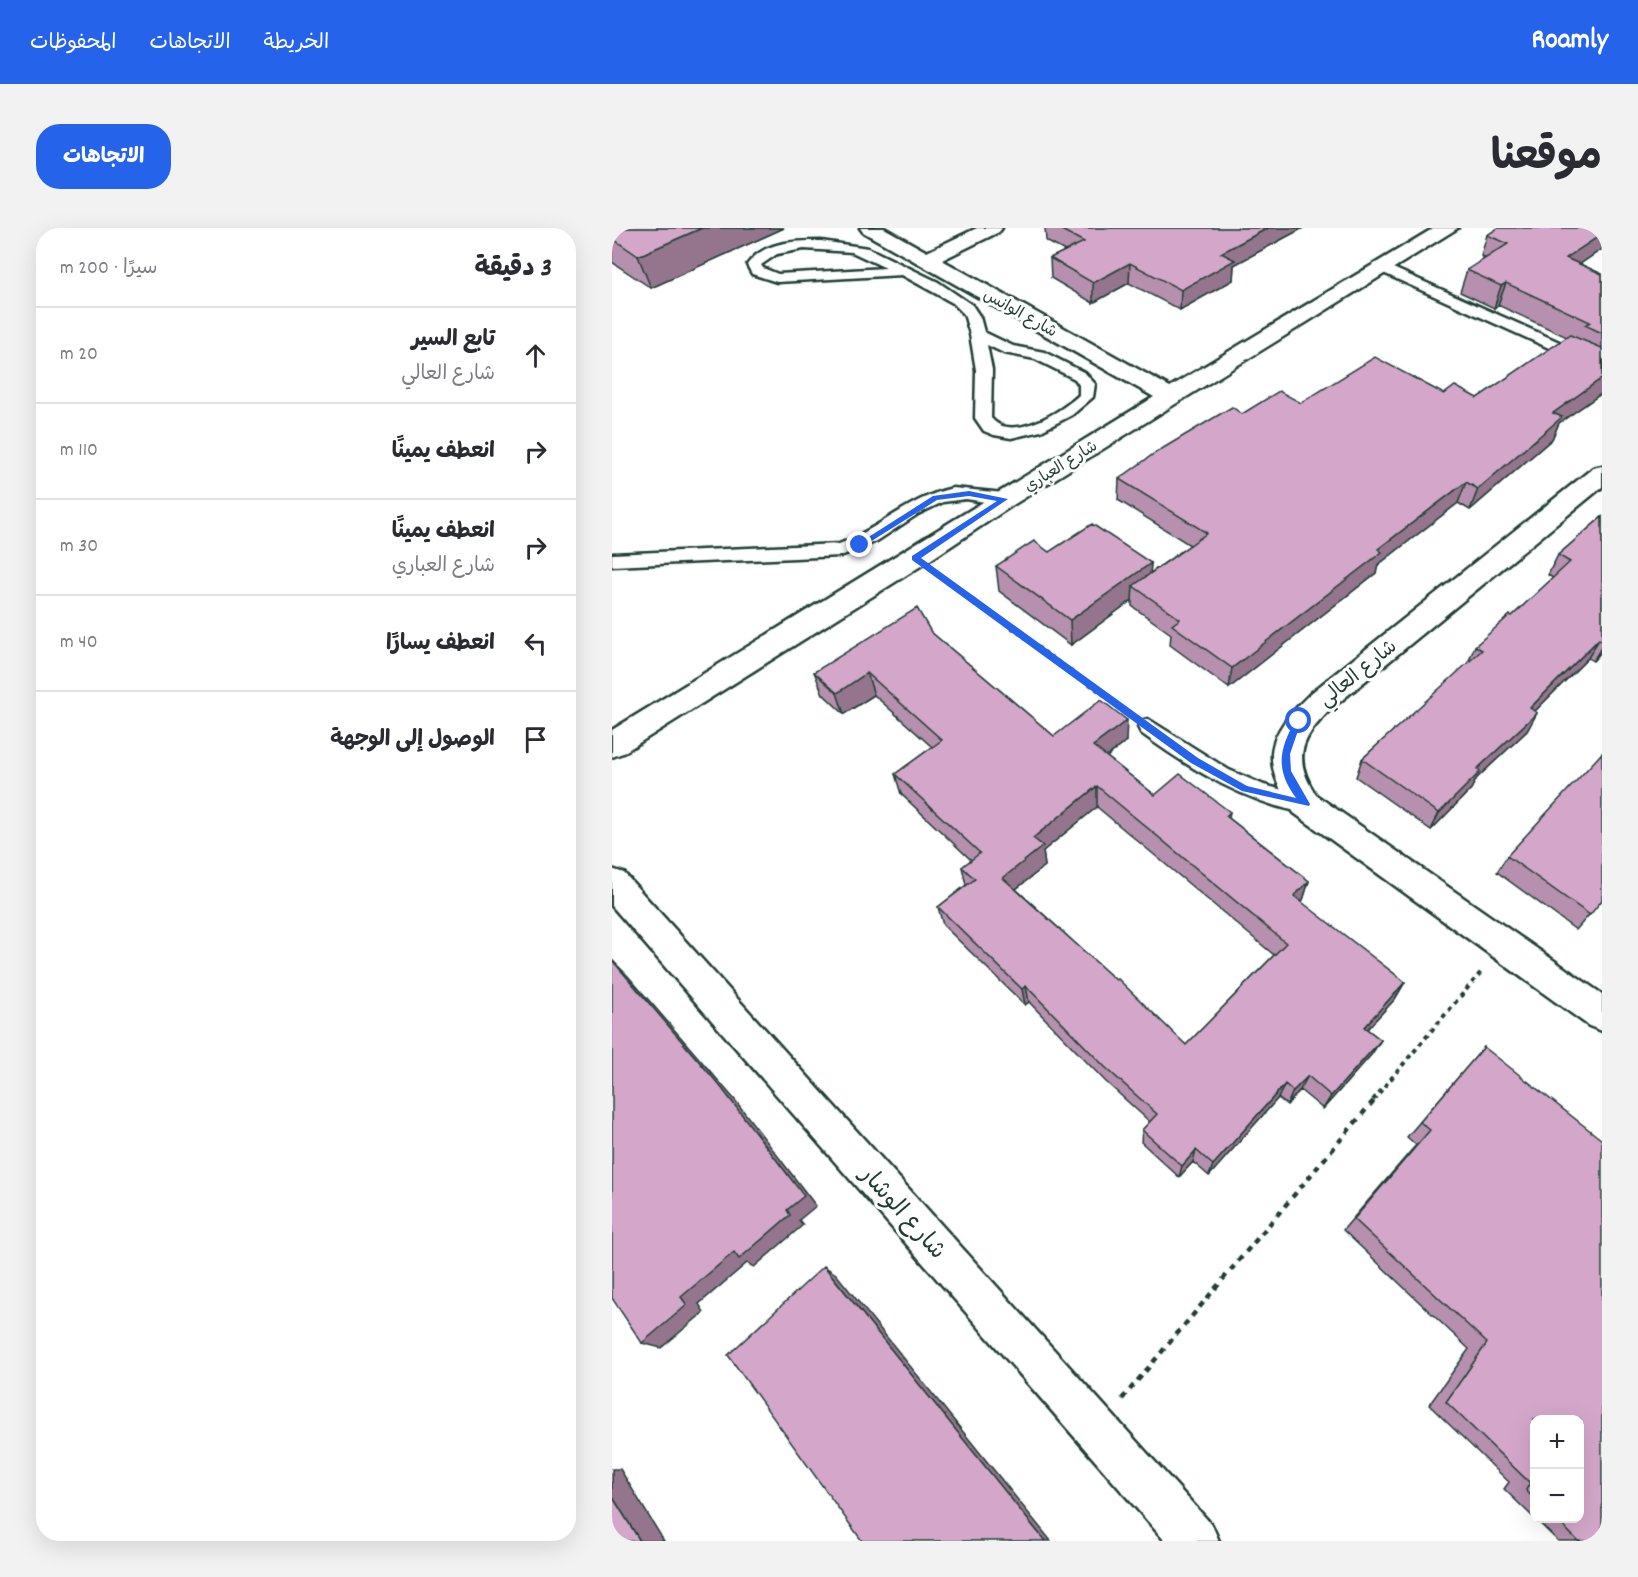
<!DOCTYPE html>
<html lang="ar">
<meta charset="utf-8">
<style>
:root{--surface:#fff;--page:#f2f2f3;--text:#2b2b33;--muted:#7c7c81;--line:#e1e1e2;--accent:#2563eb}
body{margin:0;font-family:Dekko,"Playpen Sans Arabic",sans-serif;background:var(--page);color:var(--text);direction:rtl}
.controls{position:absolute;right:18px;bottom:18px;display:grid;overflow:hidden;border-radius:12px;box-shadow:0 6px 24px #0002}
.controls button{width:54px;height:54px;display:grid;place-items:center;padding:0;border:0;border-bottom:2px solid var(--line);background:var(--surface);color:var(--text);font:30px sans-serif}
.stop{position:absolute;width:18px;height:18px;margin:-14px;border:4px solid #2563eb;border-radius:50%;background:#fff}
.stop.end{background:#2563eb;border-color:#fff;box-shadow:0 2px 6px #0008}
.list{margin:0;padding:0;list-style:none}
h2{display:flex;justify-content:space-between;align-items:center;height:78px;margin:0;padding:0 24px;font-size:26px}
h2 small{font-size:20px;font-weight:400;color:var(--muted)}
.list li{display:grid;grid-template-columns:39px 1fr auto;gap:18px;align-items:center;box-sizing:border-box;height:96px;padding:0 24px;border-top:2px solid var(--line)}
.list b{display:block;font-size:22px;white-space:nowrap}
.list p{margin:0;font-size:20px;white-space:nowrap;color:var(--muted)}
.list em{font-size:20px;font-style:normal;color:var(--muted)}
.icon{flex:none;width:33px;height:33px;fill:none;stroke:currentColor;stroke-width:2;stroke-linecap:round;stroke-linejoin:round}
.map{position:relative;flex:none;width:990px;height:1313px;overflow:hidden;direction:ltr;border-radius:24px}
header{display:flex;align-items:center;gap:36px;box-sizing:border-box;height:84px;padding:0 30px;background:var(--accent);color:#fff}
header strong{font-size:28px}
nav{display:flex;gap:33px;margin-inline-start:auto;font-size:21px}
.intro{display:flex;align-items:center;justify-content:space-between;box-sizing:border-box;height:144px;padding:0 36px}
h1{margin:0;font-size:42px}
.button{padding:15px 27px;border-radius:24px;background:var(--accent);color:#fff;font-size:21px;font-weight:700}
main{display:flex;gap:36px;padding:0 36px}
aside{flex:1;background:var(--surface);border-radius:24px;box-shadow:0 6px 24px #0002}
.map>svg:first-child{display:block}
</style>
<header>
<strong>Roamly</strong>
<nav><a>الخريطة</a><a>الاتجاهات</a><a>المحفوظات</a></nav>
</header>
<div class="intro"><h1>موقعنا</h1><a class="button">الاتجاهات</a></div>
<main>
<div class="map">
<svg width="990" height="1313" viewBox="0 0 990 1313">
<rect width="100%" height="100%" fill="#fff"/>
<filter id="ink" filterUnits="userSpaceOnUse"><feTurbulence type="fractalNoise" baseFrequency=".0167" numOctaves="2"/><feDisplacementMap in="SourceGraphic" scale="12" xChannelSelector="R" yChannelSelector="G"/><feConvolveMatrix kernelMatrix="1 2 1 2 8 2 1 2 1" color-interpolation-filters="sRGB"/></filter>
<g filter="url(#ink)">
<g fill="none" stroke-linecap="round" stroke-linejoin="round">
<!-- lane casing -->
<g stroke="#1f3d34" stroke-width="5">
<path id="lane" d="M209,13L256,20L326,54L360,77L368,89L372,104L401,118L432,124L473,145L483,156L481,169L460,187L429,203L399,210L382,207L372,203L363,190L364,142L358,106L352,86L341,75L290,47L165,54L140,46L135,37C152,13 182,13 209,13ZM192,21L240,24L274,40L166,46L151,40L149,37L165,26ZM375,117L392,125L423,131L463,151L467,157V167C449,184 399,215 379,190L380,142Z
M772,36L990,133V144L767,43L765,40Z
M341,260L392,265L401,271L392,277L354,271L331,274L306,286L265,313L229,328L0,338V326L227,316C268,301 298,269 341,260Z
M536,491L617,542L652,557L701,570L704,576L701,582C689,586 676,581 664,578C613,562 572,536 529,505L526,499L529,493Z"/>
</g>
<!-- street casing -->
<g stroke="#1f3d34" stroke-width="5">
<path id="street" d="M248,0H272L315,24L365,0H390L387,4L330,32L558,159L822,0H846L401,277L312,336L11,525L0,529V502L542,169L251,4Z
M990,238V259L719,481C690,510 679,529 704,567L990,766V803L977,798L682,585C648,531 653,509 699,465L981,240Z
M0,641L12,645L600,1297L607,1313H553L0,678Z"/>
</g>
<!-- path-far2 -->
<path stroke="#1f3d34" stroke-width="3" stroke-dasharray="4 4" stroke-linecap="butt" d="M328,348L514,483"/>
<!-- path-far1 -->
<path stroke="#1f3d34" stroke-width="4" stroke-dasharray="4.5 4.5" stroke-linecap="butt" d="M761,872L870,743"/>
<!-- path -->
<path stroke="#1f3d34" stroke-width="4.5" stroke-dasharray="6 6" stroke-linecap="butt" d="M510,1171L763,871"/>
<!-- lane -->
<use href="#lane" fill="#fff" fill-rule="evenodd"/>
<!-- street -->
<use href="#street" fill="#fff" fill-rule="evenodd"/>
</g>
<!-- wall -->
<path fill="#b690ae" stroke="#1f3d34" stroke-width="1.5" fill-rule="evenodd" d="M0,0H172L39,60L0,34Z
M433,0H691L622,37L621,52L568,82L517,55L481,75L439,50L438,30L453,23L434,13Z
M990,0V21L968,36L990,46V165L947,195L940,211L858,282L846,275L766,337L764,345L617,460L558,417L559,406L520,378V372L459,417L387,363L384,338L437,324L539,335L538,345L578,317L506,272L507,251L630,186L689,175L832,166L865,170L955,109L886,77L882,80L848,64L855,42L873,30L869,28L875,7Z
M990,289V423L981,433L976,430L923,483L925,485L915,503L865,550L859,561L819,602L744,549L750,531L855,437L863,418L900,388L941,350L936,347L946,327Z
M319,404L442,508L514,513L495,529L543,567L618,584L617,590L697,653L691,672L689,674L793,754L783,771L755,801L769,812L759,827L711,881L688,862L675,877L666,870L597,948L581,934L567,949L529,914L530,902L538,894L493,853L417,774L413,777L331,697L326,679L354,657L350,639L359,632L289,566L283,546L320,519L262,467L232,486L211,466L202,444ZM485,579L662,727L574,817L404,661L433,638L431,623Z
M895,628L990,672L964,702L885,644Z
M872,819L990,1313H946L892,1261L897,1254L817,1177L857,1121L731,1002L804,917L795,909ZM922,1191L968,1290H922Z"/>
<!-- shaded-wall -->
<path fill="#94758d" stroke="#1f3d34" stroke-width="1.5" d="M90,0H172L39,60L26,28Z
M656,0H691L622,37L621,52L568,82L569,62L609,25Z
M990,6V21L946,51L954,30Z
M518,35L517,55L481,75V55Z
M894,55L886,77L882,80L889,58Z
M990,150V165L947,195L940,211L858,282L866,261L941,185Z
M854,254L846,275L766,337L764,345L617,460L620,440L766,321Z
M539,335L537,360L521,358L520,372L459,417L458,392Z
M987,411L976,430L908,498L918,480Z
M990,418V423L981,433Z
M255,445L262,467L232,486L225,465Z
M925,485L915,503L865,550L859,561L819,602L827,585L865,541Z
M515,492L514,513L482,539L481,518Z
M485,558V579L431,623L433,638L395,668L391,650L421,610Z
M697,653L691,672L676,686L682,668Z
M0,732L16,748L123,872L204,978L187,992L191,997L142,1039L135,1035L87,1076L92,1084L49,1120L30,1115L69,1069Z
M793,754L783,771L743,814L752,799Z
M414,758L417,774L413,777L410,761Z
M769,812L759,827L711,881L719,868Z
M696,848L688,862L675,877L681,863Z
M673,856L666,870L597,948L601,937Z
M584,922L581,934L567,949L570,938Z
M212,1038L224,1046L439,1313H433Z
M0,1241H8L52,1313H28L0,1268Z"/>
<!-- building -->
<path fill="#d4a7ca" stroke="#1f3d34" stroke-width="1.5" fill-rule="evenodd" d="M0,0H90L26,28L0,10Z
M446,0H656L609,25L623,32L569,62L518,35L481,55L438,30L472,14Z
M886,0H990V6L954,30L990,46V105L973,97L978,94L894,55L889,58L855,42L896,16L875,7Z
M958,107L990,120V150L941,185L950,189L866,261L854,254L766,321L770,324L620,440L560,397L568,391L521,358L595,305L507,251L543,225L620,179L630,186L667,163L689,175L763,129L832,166L843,158L865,170Z
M990,289V413L987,411L918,480L925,485L865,541L868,544L827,585L750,531L870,422L863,418L898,387L900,388L958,334L946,327Z
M480,296L539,335L458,392L384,338L422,313L437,324Z
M305,380L319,404L442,508L489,472L515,492L481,518L543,567L568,546L618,584L614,588L697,653L682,668L793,754L752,799L769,812L719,868L696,848L681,863L673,856L601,937L584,922L570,938L530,902L545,886L493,839L414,758L410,761L326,679L363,651L350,639L368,625L283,546L330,512L255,445L225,465L202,444ZM485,558L674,715L574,817L506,751L504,752L391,650L431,618L421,610Z
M990,525V672L978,687L895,628Z
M0,732L108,858L192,968L175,982L178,987L127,1031L122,1024L69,1069L75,1077L30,1115L0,1070Z
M872,819L990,912V1313H966L943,1290H968V1191H922V1271L914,1262L918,1255L834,1174L875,1115L742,991L818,902L808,894Z
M212,1038L433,1313H250L116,1127Z
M0,1268L28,1313H0Z"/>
</g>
<!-- route -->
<path fill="#2563eb" d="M357,263L396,271L309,330L586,530L635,558L684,570C662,540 668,520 684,491H690L678,526L679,543L698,576L697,578L630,563L579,535L300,332V328L385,273L357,268L325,272L250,319L244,317L321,268Z"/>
<g text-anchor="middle" stroke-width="6" stroke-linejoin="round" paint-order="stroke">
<!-- far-street labels -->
<g font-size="16" fill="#1f3d34" stroke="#fff">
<text transform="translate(409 84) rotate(29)" y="6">شارع الوانس</text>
<text transform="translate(448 237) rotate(-32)" y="6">شارع العباري</text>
</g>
<!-- street labels -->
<g font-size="20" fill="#1f3d34" stroke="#fff">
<text transform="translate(745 444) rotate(-39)" y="7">شارع العالي</text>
</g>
<!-- near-street labels -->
<g font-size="24" fill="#1f3d34" stroke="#fff">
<text transform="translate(292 984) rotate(48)" y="8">شارع الوشار</text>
</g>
</g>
</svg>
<div class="controls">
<button>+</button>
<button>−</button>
</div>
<div class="stop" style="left:687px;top:493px"></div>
<div class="stop end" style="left:248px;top:317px"></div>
</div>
<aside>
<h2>3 دقيقة<small>سيرًا · 200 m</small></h2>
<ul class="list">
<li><svg class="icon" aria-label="ahead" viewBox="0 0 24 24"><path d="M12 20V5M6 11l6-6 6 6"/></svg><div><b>تابع السير</b><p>شارع العالي</p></div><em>20 m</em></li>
<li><svg class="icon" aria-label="right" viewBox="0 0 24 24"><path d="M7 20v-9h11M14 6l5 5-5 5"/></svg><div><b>انعطف يمينًا</b></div><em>110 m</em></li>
<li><svg class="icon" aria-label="right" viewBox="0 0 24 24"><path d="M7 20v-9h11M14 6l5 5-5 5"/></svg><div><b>انعطف يمينًا</b><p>شارع العباري</p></div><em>30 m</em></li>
<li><svg class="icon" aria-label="left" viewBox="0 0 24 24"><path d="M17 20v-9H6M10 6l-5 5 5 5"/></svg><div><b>انعطف يسارًا</b></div><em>40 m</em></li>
<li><svg class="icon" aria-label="arrive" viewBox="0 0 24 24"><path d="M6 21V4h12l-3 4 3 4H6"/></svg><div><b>الوصول إلى الوجهة</b></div></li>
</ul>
</aside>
</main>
